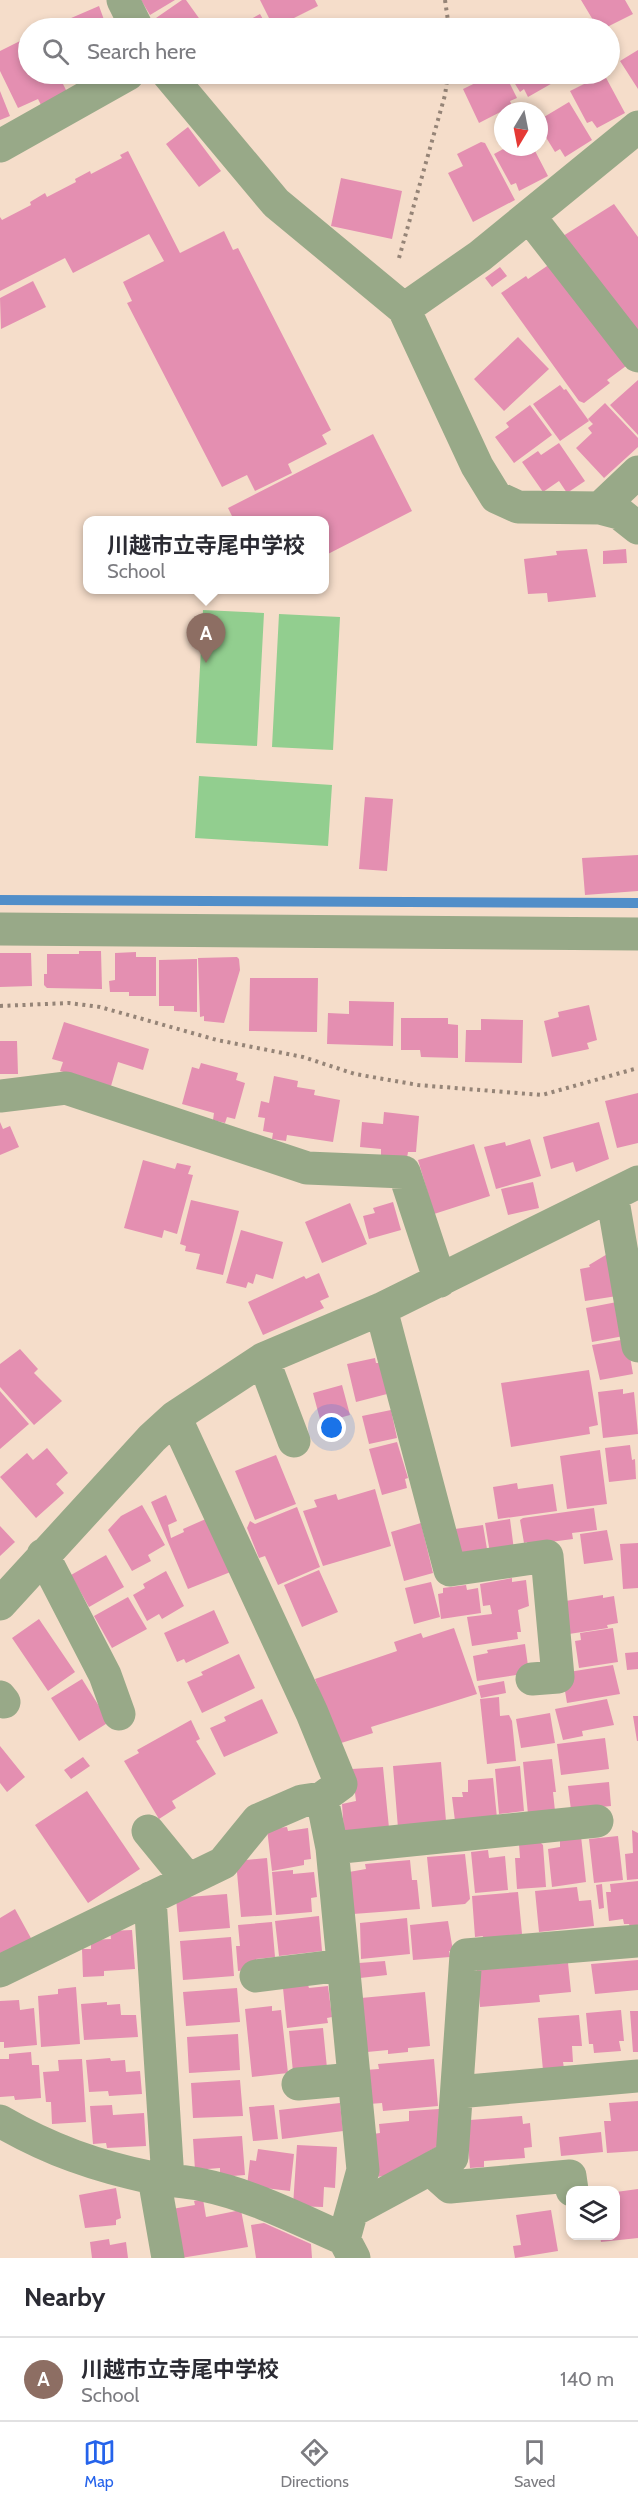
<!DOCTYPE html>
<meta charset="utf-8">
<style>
:root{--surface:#fff;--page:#f2f2f3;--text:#2b2b33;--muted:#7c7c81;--line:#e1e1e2;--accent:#2563eb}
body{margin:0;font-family:Cabin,"Noto Sans JP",sans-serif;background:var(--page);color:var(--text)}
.controls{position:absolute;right:18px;bottom:18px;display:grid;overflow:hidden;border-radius:12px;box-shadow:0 3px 9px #0003}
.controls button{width:54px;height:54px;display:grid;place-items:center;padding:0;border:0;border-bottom:2px solid var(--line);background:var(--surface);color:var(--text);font:30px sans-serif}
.compass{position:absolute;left:494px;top:102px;width:54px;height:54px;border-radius:50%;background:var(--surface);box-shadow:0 3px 9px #0003;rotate:190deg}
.you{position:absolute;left:332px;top:1428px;width:21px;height:21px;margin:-15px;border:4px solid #fff;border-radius:50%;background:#1a73e8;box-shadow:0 0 0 9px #1a73e833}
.badge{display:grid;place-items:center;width:39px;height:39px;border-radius:50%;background:var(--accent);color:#fff;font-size:20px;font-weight:700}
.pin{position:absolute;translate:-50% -50px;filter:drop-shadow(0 2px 3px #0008)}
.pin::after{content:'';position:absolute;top:32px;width:21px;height:18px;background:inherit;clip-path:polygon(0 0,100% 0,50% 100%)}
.popup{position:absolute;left:83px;top:516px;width:246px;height:78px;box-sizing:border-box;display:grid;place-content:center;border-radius:12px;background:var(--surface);filter:drop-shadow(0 2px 4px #0005);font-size:20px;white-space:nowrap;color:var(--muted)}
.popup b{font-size:22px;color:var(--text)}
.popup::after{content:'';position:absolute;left:50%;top:100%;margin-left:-12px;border:12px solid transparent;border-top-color:var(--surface)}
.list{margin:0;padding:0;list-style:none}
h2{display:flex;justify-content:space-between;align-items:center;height:78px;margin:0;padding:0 24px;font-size:26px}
h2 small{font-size:20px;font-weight:400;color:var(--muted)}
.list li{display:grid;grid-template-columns:39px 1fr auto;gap:18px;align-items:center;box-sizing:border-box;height:84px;padding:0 24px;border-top:2px solid var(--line)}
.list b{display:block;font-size:22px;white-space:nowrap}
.list p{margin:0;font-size:20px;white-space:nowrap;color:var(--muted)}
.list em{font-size:20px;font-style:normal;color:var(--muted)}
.icon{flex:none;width:33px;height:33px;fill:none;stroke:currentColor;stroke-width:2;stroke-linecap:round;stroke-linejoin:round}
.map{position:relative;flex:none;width:638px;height:2258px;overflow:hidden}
.search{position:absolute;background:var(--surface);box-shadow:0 3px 9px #0003;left:18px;right:18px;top:18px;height:66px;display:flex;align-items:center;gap:15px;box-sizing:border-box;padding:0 21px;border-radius:33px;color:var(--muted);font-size:22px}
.sheet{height:162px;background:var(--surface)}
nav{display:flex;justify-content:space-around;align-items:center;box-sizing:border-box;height:84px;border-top:2px solid var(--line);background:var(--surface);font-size:16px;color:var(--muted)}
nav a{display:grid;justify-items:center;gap:3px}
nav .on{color:var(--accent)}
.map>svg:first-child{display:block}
</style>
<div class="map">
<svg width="638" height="2258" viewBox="0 0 638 2258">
<rect width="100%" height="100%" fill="#f5ddca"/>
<!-- green -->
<path fill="#92ce8f" d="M203,610L264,613L257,746L196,743Z
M279,614L340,617L333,750L272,747Z
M199,776L332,785L328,846L195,838Z"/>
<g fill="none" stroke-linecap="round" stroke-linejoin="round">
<!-- stream -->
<path stroke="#518ec9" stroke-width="10" d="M0,900L638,903"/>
</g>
<!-- building -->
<path fill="#e48fb1" d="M141,0H175L150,15Z
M182,0H186L206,28H163L156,18Z
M260,0H315L318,6L274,28Z
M581,0H625L633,14L605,28L601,21L596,25Z
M99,6L107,28H48Z
M260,14L268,28H254L249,20Z
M28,37V74H58L67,92L41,105L38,99L18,108L0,71V51Z
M638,50V89L620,61Z
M494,74H505L517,98L510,101L512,106L479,123L463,89Z
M509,74H552L556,81L528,97L524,89L520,92Z
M604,74L625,113L597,128L592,121L587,123L570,91Z
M0,91L10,116L0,120Z
M569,102L592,140L565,157L560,149L555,152L539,126V120Z
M188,127L221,171L199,187L166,144Z
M481,142L485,143L515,200L473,222L448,173L463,166L457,154Z
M507,147H533L548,176L519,191L516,183L511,185L494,154Z
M128,151L180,253L224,231L233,250L238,248L331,430L322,435L327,444L288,464L292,473L255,491L247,475L222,487L127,303L132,301L123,282L164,261L149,234L73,273L65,258L0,291V217L2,220L31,205L30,202L45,193L47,197L76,182L75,179L90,171L91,174L122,158L120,155Z
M341,178L402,191L392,239L331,226Z
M614,204L638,237V338L563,236Z
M550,264L626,366L607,380L610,383L584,403L579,401L501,293L526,276L528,279Z
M500,267L507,276L492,287L485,278Z
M33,281L46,307L1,329L0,298Z
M518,337L549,369L504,411L474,379Z
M638,380V435L610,405Z
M560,385L564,390L566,389L589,421L560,441L533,404Z
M605,403L638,438V447L604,478L576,448L592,433L588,428L593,424L588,419Z
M530,405L552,435L514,463L495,437L509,427L506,423Z
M373,434L412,511L324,556V520H234L228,508Z
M559,443L585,481L567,493L559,481L543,492L522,462L538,451L541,455Z
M587,549L596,597L548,602L547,593L528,594L524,559L557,555L556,551Z
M626,549L627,563L603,564V551Z
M365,797L393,799L387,871L359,869Z
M638,855V891L585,895L582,858Z
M79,951H101L102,989L47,988L44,985V974H47V954H79Z
M136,952V957H156V996H129V992H110L109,981L115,980V953Z
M0,953H31L32,986L0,987Z
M237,957L239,959L240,970L224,1023L204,1021V1016L200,1017L198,958Z
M197,959V1012L174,1011V1006H159V960Z
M250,978H318L317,1032L249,1031Z
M349,1001L394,1002L393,1046L327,1044L328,1013L349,1014Z
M589,1005L597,1040L587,1043L589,1049L552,1057L544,1021L559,1017L558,1012Z
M401,1018H448V1024L458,1025V1058L421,1057L420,1050H401Z
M481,1019L523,1020L522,1063L465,1062L466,1030H481Z
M64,1022L149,1049L143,1070L118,1062L111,1086L60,1071L63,1062L52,1059Z
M0,1041H17L18,1074H0Z
M201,1063L238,1073L236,1080L245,1083L235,1119L227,1117L225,1123L213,1120L214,1113L182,1104L192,1067L199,1069Z
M274,1076L298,1081L297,1087L315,1090L314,1095L340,1100L333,1142L287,1135L286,1141L272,1139L273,1133L263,1131L265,1118L258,1117L261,1101L269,1103Z
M638,1093V1143L617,1148L605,1101Z
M384,1112L419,1116L416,1152H408L407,1158L381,1155V1149L360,1147L362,1122L383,1124Z
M0,1122L3,1129L10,1126L19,1147L0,1155Z
M599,1122L609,1159L576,1172L573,1162L551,1169L543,1137Z
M530,1139L541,1176L496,1189L484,1147L505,1142L506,1146Z
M474,1144L490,1196L434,1214L418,1160Z
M143,1160L175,1169L177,1163L191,1166L188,1174L193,1175L177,1234L164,1230L162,1238L124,1228Z
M533,1182L539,1208L508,1215L501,1189Z
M191,1200L239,1211L223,1275L196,1269L200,1254L185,1251L186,1246L180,1244Z
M393,1202L401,1230L369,1239L363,1216L375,1213L373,1208Z
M350,1203L367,1244L322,1263L305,1222Z
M241,1230L283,1242L273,1279L256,1274L253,1284L248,1282L246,1288L226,1283Z
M609,1253L617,1296L585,1301L580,1269L590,1267L589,1265Z
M319,1273L329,1297L320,1301L324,1308L263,1335L248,1302L304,1276L306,1279Z
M622,1301L629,1335L592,1342L586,1308Z
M627,1339L633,1374L600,1380L592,1345Z
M20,1349L38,1369L34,1373L62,1401L34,1425L0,1387V1364Z
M375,1358L376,1363H380L387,1394L356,1402L347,1364Z
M589,1370L598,1425L589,1427L590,1434L511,1447L501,1383Z
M342,1385L350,1415L321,1423L313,1393Z
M623,1389V1394L634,1392L638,1434L603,1438L598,1392Z
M0,1391L29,1424L0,1449Z
M391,1410L397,1438L369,1444L362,1416Z
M397,1442L408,1478L405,1479L407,1488L382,1495L369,1449Z
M630,1445L632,1460L635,1459L636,1479L609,1482L605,1448Z
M47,1448L68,1473L56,1484L64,1493L36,1518L0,1477L27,1453L33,1460Z
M600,1450L607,1504L567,1509L560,1456Z
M276,1455L296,1504L255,1520L235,1471Z
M517,1483L518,1489L553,1484L557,1511L498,1519L493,1487Z
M375,1489L391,1546L323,1566L303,1511L317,1507L314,1500L336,1494L338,1500Z
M166,1495L177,1521L168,1525L171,1538L184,1532L183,1529L208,1518L233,1571L188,1589L151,1502Z
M142,1505L165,1545L148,1555L151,1561L132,1571L108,1530L121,1516Z
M297,1507L320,1567L278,1585L265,1556L259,1558L247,1528L250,1521L255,1524Z
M594,1508L597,1530L572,1533L573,1539L527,1545V1542L524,1543L520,1520L523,1518Z
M510,1519L514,1550L490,1553L485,1523Z
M421,1523L433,1573L404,1581L391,1532Z
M483,1525L487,1549L459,1553L455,1529Z
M0,1526L15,1542L0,1556Z
M607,1530L613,1560L584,1564L580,1534Z
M638,1543V1588L623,1589L620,1544Z
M106,1555L124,1587L89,1607L71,1575Z
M319,1570L338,1612L302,1627L284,1585Z
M166,1571L184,1606L162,1619L159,1614L147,1621L133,1595L145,1588L143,1584Z
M512,1578V1582L526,1580L529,1606L518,1610L521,1632H517L518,1639L472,1646L467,1617L492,1614L490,1605L483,1606L480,1584Z
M431,1582L440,1617L414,1624L405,1588Z
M466,1585L467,1590L478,1588L481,1613L441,1619L438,1594L443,1593V1588Z
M603,1595V1598L614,1596L618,1623L607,1625L608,1628L569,1634L559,1602Z
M128,1597L147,1629L112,1648L94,1616Z
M214,1610L229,1643L186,1663L184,1659L177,1662L164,1633Z
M39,1619L75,1672L48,1691L12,1638Z
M454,1628L477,1694L371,1727L373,1733L338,1744L315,1679L397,1651L394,1642L421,1633L423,1638Z
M613,1628L618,1662L579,1668L575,1641L581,1640L580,1633Z
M525,1644L529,1673L477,1681L473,1656L488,1653L487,1650Z
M638,1652V1669L627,1670L625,1653Z
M239,1654L255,1688L202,1713L187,1682L203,1675L201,1672Z
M613,1665L620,1694L567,1703L562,1673Z
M82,1679L109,1722L79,1741L51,1698Z
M504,1681L506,1693L481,1698L478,1686Z
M499,1697L500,1716L509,1715L512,1721L516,1761L487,1764L480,1699Z
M262,1699L278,1733L224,1757L210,1728L226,1721L224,1717Z
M607,1699L614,1725L582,1731L583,1736L563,1740L555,1709Z
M550,1713L555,1743L521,1748L516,1719Z
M633,1716H638V1741H637Z
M191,1720L200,1739L196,1741L216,1774L172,1801L176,1808L159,1819L124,1761L139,1753L137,1750Z
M605,1738L609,1769L561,1775L557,1744Z
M0,1746L25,1777L7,1792L0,1783Z
M83,1757L90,1766L71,1779L64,1770Z
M552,1759L556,1792H553L555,1811L528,1814L523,1762Z
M441,1762L446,1821L398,1828L393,1766Z
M520,1766L524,1811L499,1814L495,1769Z
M383,1767L389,1828L344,1832L342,1804L356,1801L352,1769Z
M493,1778L497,1818L455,1821L452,1797H463L462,1792H468V1780Z
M609,1782L611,1806L571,1810L568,1786Z
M87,1791L140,1869L88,1903L35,1825Z
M287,1827L288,1831L308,1828L311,1859L304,1860V1865L272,1871L267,1829Z
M632,1830L638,1833V1879L627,1880L625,1854L633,1853Z
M581,1836L586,1882L552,1887L548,1849L560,1847V1839Z
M618,1836L623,1880L594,1883L589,1839Z
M540,1842L543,1845L546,1887L517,1889L515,1858H520L519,1844Z
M488,1850L489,1858L505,1856L508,1890L475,1893L471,1852Z
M465,1854L470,1899L465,1904L432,1907L427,1857Z
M267,1858L272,1915L241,1917L236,1861Z
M410,1860L412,1880H417L420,1909L353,1914L349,1872L366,1869L365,1864Z
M293,1870V1874L314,1872L317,1897L311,1898L312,1912L276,1915L272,1872Z
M638,1881V1927H630L629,1924H624L623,1919L609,1921L606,1892H611L610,1884Z
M602,1884L604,1908L599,1909L596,1885Z
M577,1887L579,1901L591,1900L594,1926L539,1932L535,1891Z
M518,1892L522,1934L482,1939L483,1936L475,1937L472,1896Z
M227,1894L230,1928L179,1932L176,1898Z
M15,1909L32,1940L0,1958V1918Z
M319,1916L322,1951L279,1956L275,1921Z
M407,1918L410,1954L361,1959L360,1923Z
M448,1921L453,1951H449L450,1957L413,1960L410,1925Z
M272,1922L275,1957L256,1959L257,1969L238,1971L236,1946H240L238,1925Z
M132,1930L135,1969L104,1971V1976L83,1977L82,1949H91V1940L111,1939L110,1931Z
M231,1937L234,1976L183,1980L180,1941Z
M638,1960V1990L595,1994L591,1964Z
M385,1961L387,1975L360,1978L359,1963Z
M568,1963L571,1992L539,1995L540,2002L480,2007L477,1970Z
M308,1985L309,1988L328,1986L332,2017L327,2018L328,2023L287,2028L283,1988Z
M76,1987L80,2044L41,2047L38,1996L58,1994V1989Z
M237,1988L240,2022L186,2026L183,1992Z
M425,1992L430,2046L408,2048V2052L388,2054V2050L367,2052L361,1998Z
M19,2000L20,2010L34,2008L37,2045L4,2048V2042H0V2001Z
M107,2002V2005L120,2004L121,2015H136L138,2037L84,2040L81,2004Z
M272,2006V2011L281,2010L288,2073L252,2077L245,2009Z
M621,2010L624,2041H619L621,2051L594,2053L593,2044H589L586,2013Z
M630,2011H638V2052H633Z
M579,2015L582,2046H572L573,2062H563L564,2068L543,2070L538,2018Z
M323,2028L327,2068L293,2072L289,2031Z
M238,2034L240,2070L189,2073L187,2037Z
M31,2052L32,2065H39L41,2098L15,2100L14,2096L0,2097V2059H9V2054Z
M110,2058L111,2061L125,2060L126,2072L140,2071L142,2094L109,2096L108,2091L89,2092L86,2060Z
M82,2059L86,2122L52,2124L51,2102H46L43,2072L59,2071L58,2060Z
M434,2059L438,2106L383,2111L382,2103L369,2104L365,2070L379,2069L378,2064Z
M240,2080L243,2116L193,2118L191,2083Z
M638,2101V2151L607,2153L604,2121H611L609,2103Z
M340,2103L343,2131L282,2139L279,2110Z
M112,2105L113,2115L144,2113L146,2146L107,2148L106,2143L93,2144L90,2106Z
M274,2105L278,2139L253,2141L249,2107Z
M439,2109L438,2146L386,2176L375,2177L373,2134L380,2133L379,2124L409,2121V2111Z
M522,2116L523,2124L530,2123L532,2147L524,2148L525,2158L484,2161V2167L470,2168L467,2130L470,2120Z
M601,2132L603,2152L561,2156L559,2137Z
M242,2136L245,2175L220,2177V2168L195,2170L193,2139Z
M297,2145L337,2147L335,2188L324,2187L323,2207L293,2206Z
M258,2149L294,2154L290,2191L247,2186L250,2160L256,2161Z
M116,2188L121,2218L116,2220V2225L85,2228L79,2195Z
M638,2189V2238L601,2242L600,2236H616V2192Z
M203,2199L206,2217L241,2210L248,2247L181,2258L172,2209L195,2205L194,2201Z
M551,2210L558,2251L515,2258L513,2246L521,2245L516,2215Z
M264,2223L311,2244L312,2258H256L251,2225Z
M109,2239L110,2245L126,2242L128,2258H92L90,2242Z"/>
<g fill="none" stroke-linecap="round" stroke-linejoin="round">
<!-- path -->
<path stroke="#958477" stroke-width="4" stroke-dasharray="3 4.5" stroke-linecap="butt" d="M445,0L449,28
M399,258L445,95L448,74
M0,1006L69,1003L100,1007L217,1040L303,1057L355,1074L418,1085L542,1095L638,1068"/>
<!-- minor -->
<path stroke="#98a988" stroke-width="33" d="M123,0L137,28
M168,74L276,203L404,309L477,466L496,497L518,507L600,508L619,513L638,528
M0,146L128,74
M529,216L638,356
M404,309L480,256L638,127
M600,508L638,472
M0,929L638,934
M0,1096L66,1088L307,1168L404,1172L440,1281
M612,1195L638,1346
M381,1309L450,1570L547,1556L558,1677L532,1679
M263,1359L294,1441
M175,1417L312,1713L341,1784L322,1798L332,1848L363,2170L344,2239L354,2258
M43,1555L105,1675L119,1714
M0,1604L152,1438L175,1417L263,1359L381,1309L638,1182
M0,1697L4,1702
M148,1831L188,1880
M332,1848L597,1821
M150,1898L168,2180
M0,1971L223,1863L258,1820L302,1801L322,1798
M256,1976L343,1965
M298,2084L354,2079
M457,2092L638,2076
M0,2121C50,2150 96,2166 153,2178C170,2181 187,2181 203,2185C252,2195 298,2219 344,2239
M430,2169L450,2187L570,2176L572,2190
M154,2178L168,2258
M352,2211L452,2157L466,1955L638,1941"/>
</g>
</svg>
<div class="controls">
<button><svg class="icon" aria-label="layers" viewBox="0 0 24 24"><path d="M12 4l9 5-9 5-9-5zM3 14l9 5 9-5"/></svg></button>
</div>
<svg class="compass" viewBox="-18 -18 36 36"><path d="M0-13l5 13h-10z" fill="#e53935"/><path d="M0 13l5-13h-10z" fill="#7c7c81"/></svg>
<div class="you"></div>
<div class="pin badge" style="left:206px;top:663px;background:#8d6e63">A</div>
<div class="popup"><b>川越市立寺尾中学校</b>School</div>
<div class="search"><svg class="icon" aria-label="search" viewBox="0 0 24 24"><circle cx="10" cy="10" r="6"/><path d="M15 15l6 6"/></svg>Search here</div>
</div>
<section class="sheet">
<h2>Nearby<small></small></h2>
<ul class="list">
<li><span class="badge" style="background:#8d6e63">A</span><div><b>川越市立寺尾中学校</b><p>School</p></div><em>140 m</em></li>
</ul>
</section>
<nav>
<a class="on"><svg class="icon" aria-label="map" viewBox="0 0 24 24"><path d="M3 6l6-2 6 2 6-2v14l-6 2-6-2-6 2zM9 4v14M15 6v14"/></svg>Map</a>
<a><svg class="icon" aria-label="directions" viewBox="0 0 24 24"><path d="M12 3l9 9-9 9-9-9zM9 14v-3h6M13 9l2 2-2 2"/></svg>Directions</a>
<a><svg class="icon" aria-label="saved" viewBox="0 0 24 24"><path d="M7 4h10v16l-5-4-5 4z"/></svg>Saved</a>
</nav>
